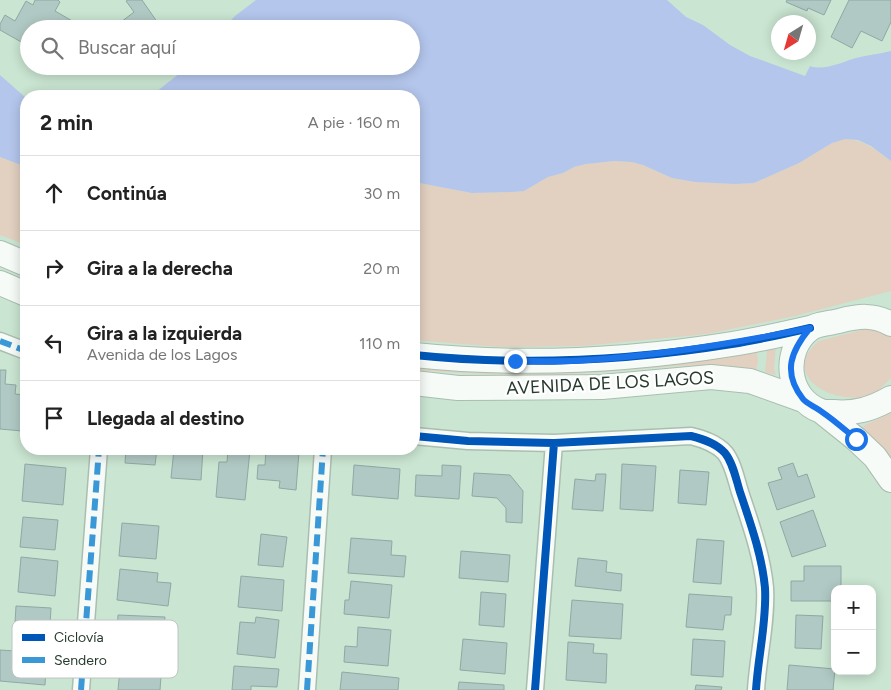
<!DOCTYPE html>
<html lang="es">
<meta charset="utf-8">
<style>
:root{--surface:#fff;--page:#f6f6f6;--text:#222;--muted:#767676;--line:#e0e0e0}
body{margin:0;font-family:Figtree,sans-serif;background:var(--page);color:var(--text)}
.controls{position:absolute;right:15px;bottom:15px;display:grid;overflow:hidden;border-radius:10px;box-shadow:0 2px 12px #0003}
.controls button{width:45px;height:45px;display:grid;place-items:center;padding:0;border:0;border-bottom:1px solid var(--line);background:var(--surface);color:var(--text);font:25px sans-serif}
.compass{position:absolute;left:771px;top:15px;width:45px;height:45px;border-radius:50%;background:var(--surface);box-shadow:0 2px 12px #0003;rotate:217deg}
.stop{position:absolute;width:15px;height:15px;margin:-11px;border:4px solid #1a73e8;border-radius:50%;background:#fff}
.stop.end{background:#1a73e8;border-color:#fff;box-shadow:0 1px 5px #0008}
.list{margin:0;padding:0;list-style:none}
h2{display:flex;justify-content:space-between;align-items:center;height:65px;margin:0;padding:0 20px;font-size:21px}
h2 small{font-size:16px;font-weight:400;color:var(--muted)}
.list li{display:grid;grid-template-columns:32px 1fr auto;gap:15px;align-items:center;box-sizing:border-box;height:75px;padding:0 20px;border-top:1px solid var(--line)}
.list b{display:block;font-size:19px;white-space:nowrap}
.list p{margin:0;font-size:16px;white-space:nowrap;color:var(--muted)}
.list em{font-size:16px;font-style:normal;color:var(--muted)}
.icon{flex:none;width:28px;height:28px;fill:none;stroke:currentColor;stroke-width:2;stroke-linecap:round;stroke-linejoin:round}
.map{position:relative;flex:none;width:891px;height:690px;overflow:hidden}
.search{position:absolute;background:var(--surface);box-shadow:0 2px 12px #0003;left:20px;top:20px;width:400px;height:55px;display:flex;align-items:center;gap:12px;box-sizing:border-box;padding:0 18px;border-radius:28px;color:var(--muted);font-size:19px}
.panel{position:absolute;background:var(--surface);box-shadow:0 2px 12px #0003;left:20px;top:90px;width:400px;height:365px;border-radius:20px}
.map>svg:first-child{display:block}
</style>
<div class="map">
<svg width="891" height="690" viewBox="0 0 891 690">
<rect width="100%" height="100%" fill="#cae5d2"/>
<!-- green -->
<path fill="#e2d0c0" d="M845,139C865,140 876,150 891,161V291L795,316L707,334L582,346L498,347L414,340V182L472,193L512,192L524,191L548,177L563,173L574,167L586,164L614,161L632,162L643,165L672,178L695,182L735,184L754,183L799,163L832,143Z
M0,157L26,167V245L0,235Z
M873,327L885,331L891,336V378C885,384 878,392 869,395C835,407 777,375 819,341Z
M768,343L776,345L774,369L776,375L765,372Z
M756,345L758,362L756,370C700,359 645,370 589,373C530,377 472,374 414,370V359Z
M891,413V463L863,432L862,428L865,425Z"/>
<!-- water -->
<path fill="#b4c6ec" d="M256,0H667L686,17L703,25L730,45L750,56L805,76L810,66C825,71 842,62 856,58C868,55 879,54 891,51V161L871,146L858,140L845,139L832,143L799,163L754,183L735,184L695,182L672,178L643,165L632,162L614,161L586,164L574,167L563,173L548,177L524,191L512,192L472,193L414,182V96H147L156,92L189,66H411V29H222L235,16Z
M0,75L26,98V167L0,157Z"/>
<!-- building -->
<path fill="#b1c9c4" stroke="#90a8a3" d="M35,0H58L60,2L55,11L86,29H29V40L26,38L23,43L0,30V24L5,15L15,21L26,1L33,5Z
M128,0H142L162,29H104V21L121,22L134,12L126,1Z
M787,0H831L824,15L808,8L807,11L786,2Z
M849,0H891V22L882,41L861,31L852,48L831,37Z
M102,66H120L119,73L102,72Z
M0,370H6L5,384L16,385L15,394L25,395L22,431L0,429Z
M126,449H157L155,465L125,463Z
M174,449H203L201,480L171,478Z
M228,449L250,450L245,500L216,497L219,462H227Z
M266,449L299,452L296,490L279,488L280,481L257,479L258,465H265Z
M793,463L798,477L807,474L815,497L777,510L768,483L782,479L778,468Z
M25,464L66,468L63,505L22,501Z
M622,464L656,466L653,511L620,509Z
M354,465L400,469L398,499L352,495Z
M442,465L461,466L459,499L415,496L416,475L442,476Z
M680,470L709,472L706,505L678,503Z
M474,473L510,475L523,491L522,523L506,522V508L497,498L472,496Z
M596,474H606L603,511L572,509L575,479L595,481Z
M813,510L826,546L792,557L780,522Z
M23,517L58,520L55,550L20,547Z
M122,523L159,526L156,559L119,556Z
M261,534L287,537L283,567L258,565Z
M351,538L392,541L391,555L406,556L404,577L348,573Z
M697,539L724,541L721,584L693,582Z
M461,551L510,555L508,582L459,578Z
M21,557L58,561L55,596L18,592Z
M578,558L607,561L606,572L622,574L621,591L575,586Z
M804,566H841V589H835V601H791V581H804Z
M120,569L158,573L157,582L171,583L168,606L117,600Z
M241,576L284,580L282,611L238,607Z
M351,581L392,585L389,618L344,614L345,600H349Z
M481,592L506,594L504,627L479,625Z
M689,594L732,597L731,615H725L723,630L686,627Z
M572,600L623,604L621,639L569,636Z
M16,606L51,608L49,643L14,640Z
M118,615L165,617L162,654L116,651Z
M796,615L823,616L821,649L795,648Z
M256,617L279,620L275,658L237,654L240,622L255,623Z
M358,627L391,630L388,666L344,662L345,646L357,647Z
M463,639L507,643L505,674L460,670Z
M693,639L725,641L723,677L691,675Z
M568,642L594,644L593,653L607,654L606,683L566,680Z
M0,650L47,653L45,685L0,681Z
M130,659L162,662L160,690H118L120,669L129,670Z
M789,665L835,669L833,690H787Z
M234,666L279,669L277,687L251,686V690H232Z
M342,672L399,678L398,690H340Z
M459,682L504,685V690H458Z
M696,685L722,687L721,690H695Z"/>
<g fill="none" stroke-linecap="round" stroke-linejoin="round">
<!-- street casing -->
<g stroke="#aabeb0" stroke-width="19">
<path id="street" d="M0,341L26,351
M414,436L468,441L554,443L691,436C703,439 716,443 725,453C733,463 736,479 740,492C750,522 762,555 765,588C767,621 758,656 756,690
M81,690L99,449
M307,690L323,449
M535,690L554,443"/>
</g>
<!-- secondary casing -->
<g stroke="#aabeb0" stroke-width="26">
<path id="secondary" d="M0,253L26,264
M0,283L26,294
M891,324C874,314 858,316 839,321C831,323 816,324 810,329C781,351 787,399 821,411C824,412 829,412 833,412C855,414 872,409 891,398
M414,355C520,366 627,361 732,344C758,340 784,334 810,328
M414,383L458,388L602,387L711,377L750,381L803,400
M821,411L856,439L875,457L891,480"/>
</g>
<!-- street -->
<use href="#street" stroke="#f7fbf8" stroke-width="16"/>
<!-- secondary -->
<use href="#secondary" stroke="#f7fbf8" stroke-width="24"/>
<!-- quiet -->
<path stroke="#3b98d7" stroke-width="6" stroke-dasharray="12 6" stroke-linecap="butt" d="M0,341L26,351
M81,690L99,449
M307,690L323,449"/>
<!-- cycleway casing -->
<g stroke="#fff" stroke-width="11">
<path id="cycleway" d="M414,355C520,366 627,361 732,344C758,340 784,334 810,328
M414,436L468,441L554,443L691,436C703,439 716,443 725,453C733,463 736,479 740,492C750,522 762,555 765,588C767,621 758,656 756,690
M535,690L554,443"/>
</g>
<!-- cycleway -->
<use href="#cycleway" stroke="#0057b8" stroke-width="8"/>
</g>
<g fill="none" stroke-linecap="round" stroke-linejoin="round">
<!-- route -->
<path stroke="#1a73e8" stroke-width="6" d="M515,361C539,361 564,362 588,360C663,355 736,343 810,328C791,351 782,372 803,399C807,404 816,407 822,412C834,420 845,430 856,439"/>
</g>
<g text-anchor="middle" stroke-width="4.5" stroke-linejoin="round" paint-order="stroke">
<!-- street labels -->
<g font-size="18" fill="#273b2d" stroke="#fff">
<text transform="translate(610 383) rotate(-3)" y="6">AVENIDA DE LOS LAGOS</text>
</g>
</g>
<!-- legend -->
<rect x="12" y="620" width="166" height="58" rx="8" fill="#fff" stroke="#bec4c0" stroke-width="1"/>
<rect x="22" y="634" width="23" height="7" fill="#0057b8"/>
<rect x="22" y="657" width="23" height="6" fill="#3b98d7"/>
<g font-size="14" fill="#273b2d">
<text x="54" y="642">Ciclovía</text>
<text x="54" y="665">Sendero</text>
</g>
</svg>
<div class="controls">
<button>+</button>
<button>−</button>
</div>
<svg class="compass" viewBox="-18 -18 36 36"><path d="M0-13l5 13h-10z" fill="#e53935"/><path d="M0 13l5-13h-10z" fill="#767676"/></svg>
<div class="stop" style="left:856px;top:439px"></div>
<div class="stop end" style="left:515px;top:361px"></div>
<div class="search"><svg class="icon" aria-label="search" viewBox="0 0 24 24"><circle cx="10" cy="10" r="6"/><path d="M15 15l6 6"/></svg>Buscar aquí</div>
<section class="panel">
<h2>2 min<small>A pie · 160 m</small></h2>
<ul class="list">
<li><svg class="icon" aria-label="ahead" viewBox="0 0 24 24"><path d="M12 20V5M6 11l6-6 6 6"/></svg><div><b>Continúa</b></div><em>30 m</em></li>
<li><svg class="icon" aria-label="right" viewBox="0 0 24 24"><path d="M7 20v-9h11M14 6l5 5-5 5"/></svg><div><b>Gira a la derecha</b></div><em>20 m</em></li>
<li><svg class="icon" aria-label="left" viewBox="0 0 24 24"><path d="M17 20v-9H6M10 6l-5 5 5 5"/></svg><div><b>Gira a la izquierda</b><p>Avenida de los Lagos</p></div><em>110 m</em></li>
<li><svg class="icon" aria-label="arrive" viewBox="0 0 24 24"><path d="M6 21V4h12l-3 4 3 4H6"/></svg><div><b>Llegada al destino</b></div></li>
</ul>
</section>
</div>
